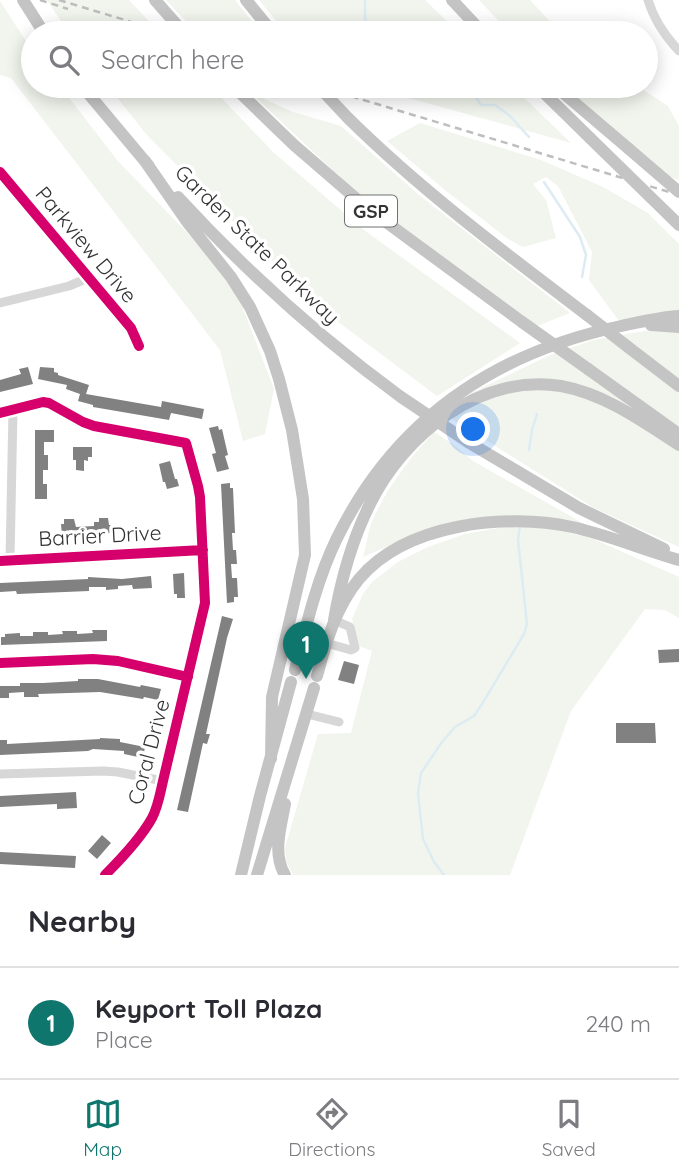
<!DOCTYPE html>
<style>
:root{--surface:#fff;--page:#f7f7f7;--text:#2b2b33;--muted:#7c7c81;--line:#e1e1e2;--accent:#0f766e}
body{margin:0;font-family:Quicksand,sans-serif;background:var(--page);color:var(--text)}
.you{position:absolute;left:474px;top:430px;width:24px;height:24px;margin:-18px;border:5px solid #fff;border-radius:50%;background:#1a73e8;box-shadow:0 0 0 10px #1a73e833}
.badge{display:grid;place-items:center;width:46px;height:46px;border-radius:50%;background:var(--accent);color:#fff;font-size:23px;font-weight:700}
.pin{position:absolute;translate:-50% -58px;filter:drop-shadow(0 2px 4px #0008)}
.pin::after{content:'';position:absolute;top:37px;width:24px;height:21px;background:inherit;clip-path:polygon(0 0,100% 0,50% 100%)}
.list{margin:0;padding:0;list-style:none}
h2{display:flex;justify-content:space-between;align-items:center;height:91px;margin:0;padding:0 28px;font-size:30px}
h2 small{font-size:23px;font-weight:400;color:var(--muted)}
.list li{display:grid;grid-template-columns:46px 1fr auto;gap:21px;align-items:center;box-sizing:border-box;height:112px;padding:0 28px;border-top:2px solid var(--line)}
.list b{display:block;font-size:26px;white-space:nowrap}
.list p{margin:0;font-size:23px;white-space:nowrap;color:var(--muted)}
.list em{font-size:23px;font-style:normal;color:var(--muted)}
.icon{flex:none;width:38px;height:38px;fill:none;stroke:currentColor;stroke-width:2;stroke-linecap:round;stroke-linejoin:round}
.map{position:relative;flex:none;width:679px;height:875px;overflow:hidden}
.search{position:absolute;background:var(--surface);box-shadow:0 4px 18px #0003;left:21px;right:21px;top:21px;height:77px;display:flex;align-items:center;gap:18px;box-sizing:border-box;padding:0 24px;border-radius:38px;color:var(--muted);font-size:26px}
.sheet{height:203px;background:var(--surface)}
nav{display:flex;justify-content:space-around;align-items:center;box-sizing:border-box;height:98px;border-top:2px solid var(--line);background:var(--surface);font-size:19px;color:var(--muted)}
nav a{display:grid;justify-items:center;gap:4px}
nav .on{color:var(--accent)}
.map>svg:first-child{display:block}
</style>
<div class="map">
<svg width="679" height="875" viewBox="0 0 679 875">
<rect width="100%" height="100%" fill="#fff"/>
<!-- green -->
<path fill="#f1f5ed" d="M47,0H129L160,33H69Z
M166,0H235L261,33H197Z
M259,0H425L459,33H286Z
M479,0H530L561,33H510Z
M0,1L33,52V86H60L117,160L238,286L244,311L274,389L265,434L243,441L220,350L11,78L0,75Z
M108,86H210L273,152L364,230L520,343L437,396L317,306L146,134Z
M365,86H512L571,143Z
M564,86H637L668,106L679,126V180C638,167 595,116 564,86Z
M251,93L293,112L341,126L419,195L570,313L537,326L365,201Z
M420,123L541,160L603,187L648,213L679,244V311L619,321L589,280L592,252L558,186L546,177L533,184L546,200L556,238L523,247L508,239L445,190L387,141Z
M679,325V547L594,508L449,417L463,397L548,356L593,340Z
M434,432L454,445L473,461L588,526L546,519L416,534L363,557C366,547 368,533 371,524C385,490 409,459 434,432Z
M510,526L553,529L591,538L679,577V618L665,610L645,609L571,711L510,875H293L286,861L285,848L318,734L351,733L372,651L359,646L352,619L363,594L372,582L398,562L428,547L465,534Z"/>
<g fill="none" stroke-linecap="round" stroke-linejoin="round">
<!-- stream -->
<path stroke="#ddebf3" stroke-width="2.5" d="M365,0V19L371,33
M458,86L473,93L481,105H495L510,116L529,137
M544,182L580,237L586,255L582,277
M529,450L532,430L537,414
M444,875L434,862L423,839L418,793L421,773L442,742L455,727L474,716L482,704L524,634L527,624L518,540L520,525"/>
</g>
<!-- building -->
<path fill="#818181" d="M28,367L33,384L0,392V380L21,374L19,369Z
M40,367L54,368V372L58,373V375L89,385L86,394L161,407L162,401L204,409L202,419L171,413L169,420L93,407V405L78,401L80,394L66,389L67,385L38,379Z
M218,426L219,430L222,429L228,455L225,456L229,469L217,472L212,454L216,453L209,428Z
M35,430H54V442H44V455H48V470H43V484H47V499H35Z
M73,447H92V457H88V461L84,460V471L76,470V460H73Z
M170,461L175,479H177L179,486L167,489L165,482H163L159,464Z
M230,483V488H233L235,533H232L233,550H236L237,564H231L232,578H237L238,597H234V602L227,603L221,484Z
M99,518H108L109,525H113L114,533L85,534V537H76V535L62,536L61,524H64V519H74L76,527L94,526V522H99Z
M184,573L185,598H177V594H174L173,574Z
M151,576L152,588L133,589L132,585L118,586V589L106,590V587H89V591L17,594L16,591L0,592V583L88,579V577L122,579Z
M222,616L233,619L227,638L206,734H210L207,744L203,743L188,812L177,810Z
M92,630H107V641L1,645V637H5V634L20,633V636H33V632H48V635L63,634L62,631H77V634L93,633Z
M679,649V662L659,663L658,650Z
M344,661L359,665L354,684L338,680Z
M78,679H98L140,687L141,685L161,689L158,700L144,697L143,699L100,692L38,694L39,697H24V692L9,693V698H0V686H20V683H43L78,681Z
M616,723H655L656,743H616Z
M100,738L120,739V742L145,747L143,758L124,754V751L93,749L88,751L0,755V740H7V744L100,739Z
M76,792L77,808L57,809V804L0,807V796Z
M102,835L111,843L97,859L88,851Z
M0,852L76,856L75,868L0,864Z"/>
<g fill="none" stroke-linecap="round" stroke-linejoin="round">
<!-- minor -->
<path stroke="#d7d7d7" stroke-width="9" d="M648,0C654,20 665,36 679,51
M0,172L131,328L139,346
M0,303L69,286L88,278
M0,413L43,402L49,403L83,422L94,426L186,443L198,486L200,497L205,603L163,781C160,794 158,807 152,818C141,838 121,859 105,875
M10,560L13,409
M0,561L203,550
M326,643L351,650L355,648L350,627L334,620
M0,663L93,659L118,661L188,677
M307,714L339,722
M0,774L103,771L118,772L163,781"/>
<!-- highway -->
<path stroke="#c4c4c4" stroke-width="12" d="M23,0L44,33
M155,0L184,33
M246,0L273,33
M452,0L483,33
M82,86L149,166
M233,86L294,145L367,208L522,322
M537,86L590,138
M555,86L629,149
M348,118C422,191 505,253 587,315
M145,161L188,223L231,277L250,307L270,351L279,379L292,430L303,499L305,555L272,697L271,759
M178,197C246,271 320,338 401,397
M651,325L679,327
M628,347L679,386
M588,369L679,434
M468,442L579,508L664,549
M334,620C341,579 351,542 370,504C404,435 480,373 561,386C605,394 642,421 679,445
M295,670C306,626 317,579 337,538C395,420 494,353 621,326C641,322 659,317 679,316
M317,676C326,642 336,607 359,579C406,523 506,513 572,527C609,535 643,550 679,560
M285,804C281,827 272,853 285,875
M241,875L260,796L291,682
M257,875L314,688"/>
<!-- rail -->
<path stroke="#bebebe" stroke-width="2.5" stroke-dasharray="7 5" stroke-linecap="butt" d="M40,0L68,9
M59,0L168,33
M317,86L679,195"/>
<!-- highway-bridge -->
<path stroke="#c4c4c4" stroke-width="12" d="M318,86L348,118
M590,138L679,225
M629,149L679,192
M587,315L628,347
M522,322L588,369
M401,397L468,442"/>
<!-- cycleway casing -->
<g stroke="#fff" stroke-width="15">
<path id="cycleway" d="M0,172L131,328L139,346
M0,413L43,402L49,403L83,422L94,426L186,443L198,486L200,497L205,603L163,781C160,794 158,807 152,818C141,838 121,859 105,875
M0,561L203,550
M0,663L93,659L118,661L188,677"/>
</g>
<!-- cycleway -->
<use href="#cycleway" stroke="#d6006c" stroke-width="10"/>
</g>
<g text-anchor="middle" stroke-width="7" stroke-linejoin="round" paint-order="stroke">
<!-- shield labels -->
<rect fill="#fff" stroke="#707070" stroke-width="2" x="345" y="195.5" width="52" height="31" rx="5"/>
<g font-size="19" font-weight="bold" fill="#333">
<text x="371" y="218">GSP</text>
</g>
<!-- street labels -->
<g font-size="21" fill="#333" stroke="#fff">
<text transform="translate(86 245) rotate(50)" y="7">Parkview Drive</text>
<text transform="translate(257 245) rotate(44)" y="7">Garden State Parkway</text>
<text transform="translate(100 536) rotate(-3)" y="7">Barrier Drive</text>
<text transform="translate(149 752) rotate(-75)" y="7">Coral Drive</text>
</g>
</g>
</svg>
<div class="you"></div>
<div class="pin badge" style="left:306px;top:679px">1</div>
<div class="search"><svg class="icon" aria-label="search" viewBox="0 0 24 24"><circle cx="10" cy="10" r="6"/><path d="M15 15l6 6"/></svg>Search here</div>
</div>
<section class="sheet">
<h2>Nearby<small></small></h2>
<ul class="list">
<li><span class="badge">1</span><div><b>Keyport Toll Plaza</b><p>Place</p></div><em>240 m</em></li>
</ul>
</section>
<nav>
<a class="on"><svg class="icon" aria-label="map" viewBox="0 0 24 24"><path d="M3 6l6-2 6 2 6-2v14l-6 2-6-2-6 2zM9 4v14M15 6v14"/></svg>Map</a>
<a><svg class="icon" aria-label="directions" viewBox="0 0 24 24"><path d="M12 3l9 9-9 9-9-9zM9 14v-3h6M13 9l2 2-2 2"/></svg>Directions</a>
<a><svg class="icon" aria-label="saved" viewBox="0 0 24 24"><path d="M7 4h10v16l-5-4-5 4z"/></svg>Saved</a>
</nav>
